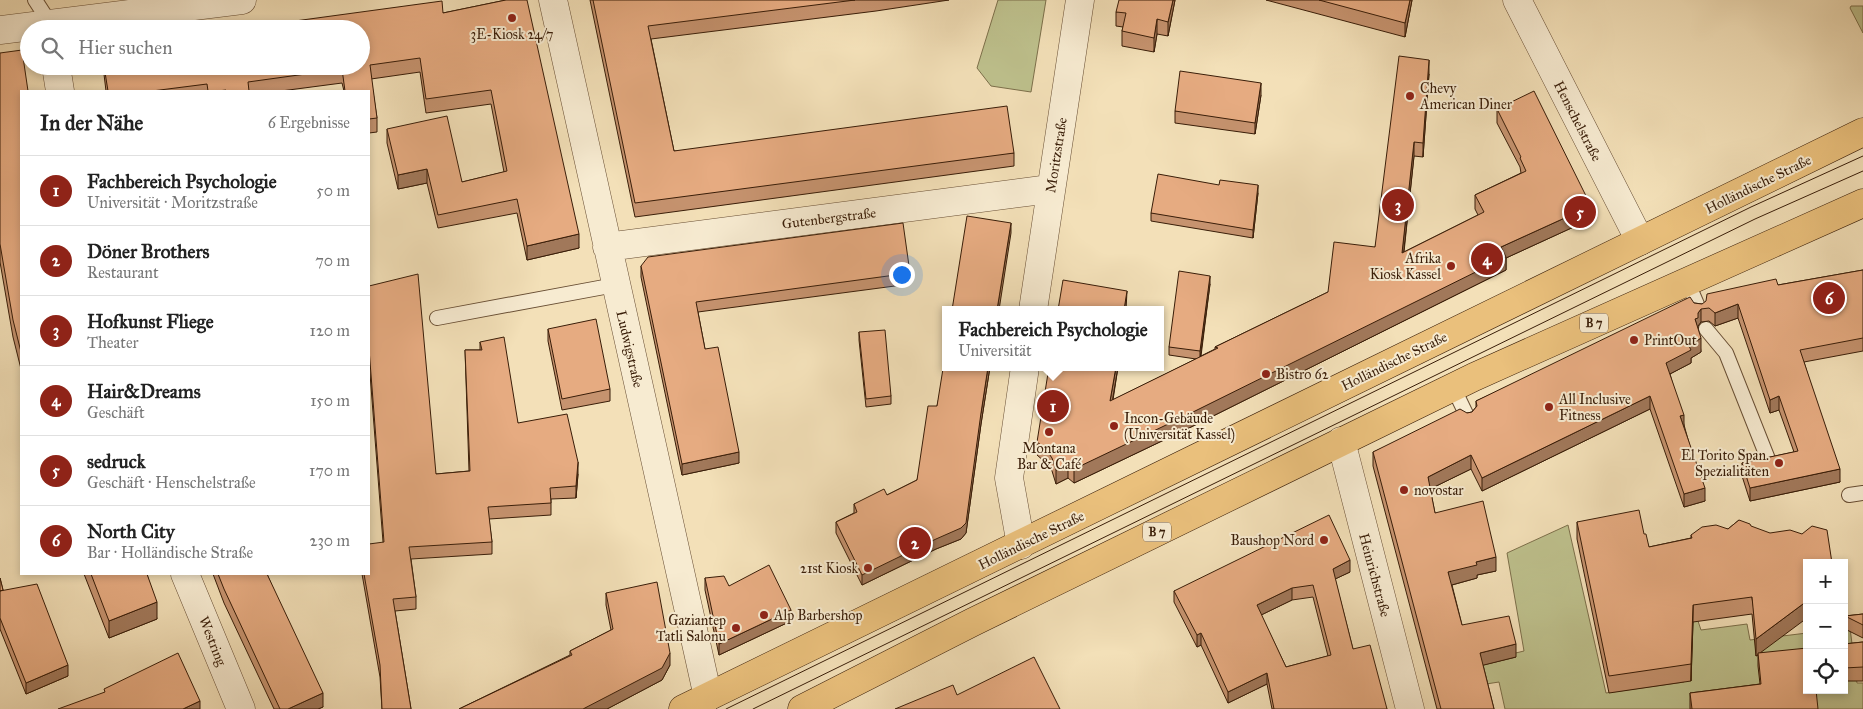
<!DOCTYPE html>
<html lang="de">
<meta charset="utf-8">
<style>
:root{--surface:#fff;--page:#f2f2f2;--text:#222;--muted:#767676;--line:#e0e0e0;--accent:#8f2418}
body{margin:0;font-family:"IM FELL Great Primer",serif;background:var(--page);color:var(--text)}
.controls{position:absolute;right:15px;bottom:15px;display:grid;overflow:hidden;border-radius:0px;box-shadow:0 2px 8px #0003}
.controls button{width:45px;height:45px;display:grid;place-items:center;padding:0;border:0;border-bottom:1px solid var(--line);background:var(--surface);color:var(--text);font:25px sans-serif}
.you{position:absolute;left:901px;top:274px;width:18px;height:18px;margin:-12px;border:4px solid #fff;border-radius:50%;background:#1a73e8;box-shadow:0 0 0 8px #1a73e833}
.badge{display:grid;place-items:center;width:32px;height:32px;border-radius:50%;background:var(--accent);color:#fff;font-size:16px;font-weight:700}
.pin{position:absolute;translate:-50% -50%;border:2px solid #fff;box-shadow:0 1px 5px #0006}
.popup{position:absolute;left:942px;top:306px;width:222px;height:65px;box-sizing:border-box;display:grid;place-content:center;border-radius:0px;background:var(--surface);filter:drop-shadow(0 1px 4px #0005);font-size:16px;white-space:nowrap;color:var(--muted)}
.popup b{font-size:19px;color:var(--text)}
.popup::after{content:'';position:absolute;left:50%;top:100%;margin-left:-10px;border:10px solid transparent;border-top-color:var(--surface)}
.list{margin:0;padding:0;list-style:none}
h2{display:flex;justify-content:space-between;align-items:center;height:65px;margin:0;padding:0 20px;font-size:21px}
h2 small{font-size:16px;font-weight:400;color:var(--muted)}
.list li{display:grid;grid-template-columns:32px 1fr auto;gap:15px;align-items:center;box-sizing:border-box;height:70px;padding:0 20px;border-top:1px solid var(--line)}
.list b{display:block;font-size:19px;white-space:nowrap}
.list p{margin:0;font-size:16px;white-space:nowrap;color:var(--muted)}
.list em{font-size:16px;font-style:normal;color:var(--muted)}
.icon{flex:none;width:28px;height:28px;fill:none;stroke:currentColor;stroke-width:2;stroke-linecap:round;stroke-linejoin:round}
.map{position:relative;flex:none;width:1863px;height:709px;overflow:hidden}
.search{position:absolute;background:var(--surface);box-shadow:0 2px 8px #0003;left:20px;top:20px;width:350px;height:55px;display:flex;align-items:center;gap:12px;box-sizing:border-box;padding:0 18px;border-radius:28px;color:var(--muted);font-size:19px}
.panel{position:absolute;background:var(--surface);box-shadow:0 2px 8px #0003;left:20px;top:90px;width:350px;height:485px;border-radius:0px}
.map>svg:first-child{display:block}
</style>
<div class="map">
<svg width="1863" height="709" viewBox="0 0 1863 709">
<rect width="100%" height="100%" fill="#f3e0b8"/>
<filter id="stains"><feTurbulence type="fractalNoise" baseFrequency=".004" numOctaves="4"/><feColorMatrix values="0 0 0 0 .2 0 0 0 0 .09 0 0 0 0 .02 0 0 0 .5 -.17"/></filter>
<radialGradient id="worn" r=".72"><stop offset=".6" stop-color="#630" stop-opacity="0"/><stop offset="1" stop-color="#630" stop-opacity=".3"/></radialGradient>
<!-- green -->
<path fill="#bec18d" stroke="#7c6f4a" d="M998,0H1046L1031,92L991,86L977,68Z
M1851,6H1863V33L1850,8Z
M1568,525L1606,693L1684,682L1672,621L1697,618L1701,630L1747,624L1750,640L1807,633V690H1844V629L1850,628L1857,683H1863V709H1505L1499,682L1486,684L1482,661L1524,651L1507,553Z"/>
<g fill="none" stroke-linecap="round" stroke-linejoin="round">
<!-- lane casing -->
<g stroke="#684e34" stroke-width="16">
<path id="lane" d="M35,0L50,23
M1687,281L1699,309
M437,318L615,285
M1706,329L1726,353L1768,459
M1453,387L1468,418
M1849,495L1863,493"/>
</g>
<!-- street casing -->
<g stroke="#684e34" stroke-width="29">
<path id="street" d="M553,0L708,697
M1517,0L1640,241
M0,30L242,0
M56,66L60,91
M607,247L1050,189
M1033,310L1080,0
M1341,441L1410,709
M1021,545L1009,478L1025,367
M185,574L241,709"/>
</g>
<!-- primary casing -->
<g stroke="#391d08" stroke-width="29">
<path id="primary" d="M683,709L1863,132
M802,709L973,622L1474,377L1863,203"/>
</g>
<!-- lane -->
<use href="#lane" stroke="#f7ebd1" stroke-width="14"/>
<!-- street -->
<use href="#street" stroke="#f7ebd1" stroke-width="28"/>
<!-- primary -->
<use href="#primary" stroke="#eac07c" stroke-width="28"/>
<!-- tram -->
<path stroke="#391d08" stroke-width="1" d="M726,709L1751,207L1863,156
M753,709L1755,219L1863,171"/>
</g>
<!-- wall -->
<path fill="#c6936f" stroke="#391d08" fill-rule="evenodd" d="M506,0L579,248L527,260L517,213L438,228L427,183L398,189L387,143V129L462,182L504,172L491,104L426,113L420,72L371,79L377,118V132L369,133V91H344L342,83L281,91H106L103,66H361L443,13Z
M590,0H949L876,11L651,39L674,151L1014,153V166L635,217Z
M1175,0L1168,36L1157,34L1154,52L1122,46V31L1123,27L1116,26V12Z
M1266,0H1412L1405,37Z
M0,53L21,91V369L13,337L0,262Z
M1429,74L1423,157L1414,156L1404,252L1478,215L1475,209V195L1521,173L1520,167L1497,123V109L1591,219L1506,258V270L1187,429L1074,483L1068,478L1056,484L1052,471L1045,462L1037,455V442L1118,367L1113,400L1196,359L1169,355V347L1210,284L1201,356L1215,349V347L1328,292L1375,247Z
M1261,95L1255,134L1175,123V111Z
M1258,193L1253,238L1151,221V213Z
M641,266L910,273V284L698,312L705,349L739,463L682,475L641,277Z
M1863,270V351L1804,362L1840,482L1750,501L1742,476V463L1794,452L1779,410L1770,413L1738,318L1715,326L1709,321L1701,322L1698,326V328L1701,352L1691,358V363L1670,374L1705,501L1684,507L1650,409L1482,491L1471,469L1430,489L1435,513L1496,571L1477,575V578L1452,585L1462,625L1516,657L1483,665L1494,709H1437L1373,466V452L1467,413L1472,412L1476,407V401L1694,303L1702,304L1778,285Z
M369,286L436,474L469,471L465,350H480V342L518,423L578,474L576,498L551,499V515L489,519L492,542V554L411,559L416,597V609L395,611L411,709H382L380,677L362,574H369L383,542L369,361Z
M548,329L610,389V401L562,410L548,341Z
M859,332L891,396V404L866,407L859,340Z
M946,367H990L981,424L966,533L961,539L936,549L862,585L836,533V522L854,513V504L887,495L917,480L937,406Z
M1739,520L1761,652L1818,709H1690V693L1760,684L1758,666V655L1756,656L1752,614L1693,622L1691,681L1609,693L1577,539V522L1644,534L1649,547L1691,538V535L1728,529Z
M1350,572L1335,579L1353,649L1387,709H1272L1267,684L1228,703L1201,645L1197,647L1174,602V591ZM1313,597L1328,656L1286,667L1261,615L1292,600Z
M84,574H147L157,619L109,638Z
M213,574H267L323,707L318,709H274L224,603Z
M0,578L3,590L68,676L26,694L0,629Z
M705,578L729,586L791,621L719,655L705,590Z
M606,593L670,665L662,680L607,709H459L570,655V651L611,630L606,605Z
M1863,614V638L1845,629V616Z
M1863,642V681H1844V644Z"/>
<!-- shaded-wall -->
<path fill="#a1785a" stroke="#391d08" d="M1173,0H1175L1168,36V22Z
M1410,0H1412L1405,37V23Z
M1157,19V34L1154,52V38Z
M1429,60V74L1423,157V143Z
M1261,83V95L1255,134V123Z
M1414,142V156L1402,267V253Z
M427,169V183L398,189V175Z
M1258,185V193L1253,238V230Z
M1591,206V219L1506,258V270L1187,429L1074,483V469L1501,247Z
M1011,223V233L999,310H997Z
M579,234V248L527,260V246Z
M1210,276V284L1200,359V351Z
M1127,291L1126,310H1124Z
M1738,304V318L1715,326V313Z
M1701,309V322L1698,326V331L1695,319L1698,313Z
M1701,338V352L1691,358V363L1666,376V363L1689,346Z
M988,367H990L981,424L966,533L961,539L936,549L862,585V575L981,413Z
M1116,367H1118L1110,415V401Z
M1650,396V409L1482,491V478Z
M1779,396V410L1770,413V400Z
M1684,415V428L1680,416Z
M739,452V463L682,475V464Z
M1471,455V469L1428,490V477Z
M578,462V474L576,498V486Z
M1068,464V478L1056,484V470Z
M1840,469V482L1750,501V488Z
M1705,488V501L1684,507V494Z
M1496,557V571L1477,575V578L1448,586V572L1476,562Z
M1350,560V572L1333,580V569Z
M1292,588V600L1257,617V605Z
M1807,601V618L1756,656V639Z
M157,602V619L109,638V621Z
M1693,605V622L1691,681V664Z
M791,610V621L719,655V644Z
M1201,633V645L1197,647V635Z
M1516,644V657L1480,666V653Z
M670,653V665L662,680L607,709H583Z
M68,665V676L26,694V683Z
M1267,673V684L1228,703V692Z
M323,693V707L318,709H288Z
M200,701V709H183Z"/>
<!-- building -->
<path fill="#e6ab81" stroke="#391d08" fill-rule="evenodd" d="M506,0H527L579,234L527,246L517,199L438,215L427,169L398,175L387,129L447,116L462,182L507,171L491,90L426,99L420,58L370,65L377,118L369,119V91H345L342,69L248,82L249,91H226V90L218,91H208L207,84L152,91H108L104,66H361V29H236L442,1L443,13Z
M593,0H855L648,26L674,151L1007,106L1014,153L635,203Z
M1119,0H1173L1168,22L1157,19L1154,38L1122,31L1126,13L1116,12Z
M1319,0H1410L1405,23Z
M22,50L28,91H21V352L13,320L0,244V53Z
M1399,56L1429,60L1423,143L1414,142L1402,253L1484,212L1475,195L1526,171L1520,158L1521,157L1497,109L1534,91L1591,206L1501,247L1506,257L1187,415L1074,469L1068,464L1056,470L1052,458L1045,448L1037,442L1049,367H1116L1110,401L1218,348L1215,347L1328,292L1334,242L1375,247Z
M1180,71L1261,83L1255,123L1175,111Z
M1158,174L1219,185L1220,180L1258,185L1253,230L1151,213Z
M967,216L1011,223L997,310H952Z
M903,223L910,273L696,302L705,349L718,347L739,452L682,464L641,266L648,257Z
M1863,270V338L1800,350L1840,469L1750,488L1742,463L1798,451L1779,396L1770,400L1738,304L1715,313L1709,308L1701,309L1698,313V318L1695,319L1701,338L1689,346L1691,350L1666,363L1684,415L1680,416L1705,488L1684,494L1650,396L1482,478L1471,455L1428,477L1435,513L1483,501L1496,557L1476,562L1477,565L1448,572L1462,625L1509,616L1516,644L1480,653L1494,709H1441L1373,452L1460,409L1467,413L1472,412L1477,406L1476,401L1688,298L1690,297L1694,303L1702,304L1706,301L1707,294L1776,279L1778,285Z
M1179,271L1210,276L1200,351L1169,347Z
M418,274L436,474L470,471L465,350H482L480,342L504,337L518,423L567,414L578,462L576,486L550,488L551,503L488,507L492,542L409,547L416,597L393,599L411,709H382L380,665L364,574H369V544L384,542L369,349V286Z
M1063,280L1127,291L1124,310H1058Z
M596,319L610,389L562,399L548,329Z
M885,330L891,396L866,399L859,332Z
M946,350V367H988L981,413L966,523L961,528L936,539L862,575L836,522L857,512L854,504L884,489L887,495L917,480L928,406H937Z
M1639,510L1644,534H1646L1649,547L1692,538L1691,535L1702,527L1716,525L1728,529L1739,520L1750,524L1751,526L1770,533L1790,530L1802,534L1812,526L1827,530L1832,563H1807V601L1756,639L1752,597L1693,605L1691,664L1609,676L1577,522Z
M1329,515L1350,560L1333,569L1353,649L1370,645L1387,709H1274L1267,673L1228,692L1201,633L1197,635L1174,591ZM1313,585L1331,655L1286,667L1257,605L1292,588Z
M769,565L791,610L719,644L705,578L724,576L729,586Z
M91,574H147L157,602L109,621Z
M218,574H267L323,693L288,709H280L224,589Z
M0,578L3,590L0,591Z
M657,582L670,653L662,668L583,709H459L572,655L570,651L613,629L606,593Z
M37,584L68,665L26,683L0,618V591Z
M1863,614V625L1845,616Z
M1863,642V667L1844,668V644Z
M1807,648V690H1816L1818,709H1692L1690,693L1761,684L1758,653Z
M178,653L200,701L183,709H58L105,692L104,689Z
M1034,657L1060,709H895L953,685L957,695Z"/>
<!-- markers -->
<g fill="#8f2418" stroke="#f7ebd1" stroke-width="2">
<circle cx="512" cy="18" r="5"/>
<circle cx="1410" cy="96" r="5"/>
<circle cx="1451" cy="266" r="5"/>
<circle cx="1634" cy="340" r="5"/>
<circle cx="1266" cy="374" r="5"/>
<circle cx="1549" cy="407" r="5"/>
<circle cx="1114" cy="426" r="5"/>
<circle cx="1049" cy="432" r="5"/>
<circle cx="1779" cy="463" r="5"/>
<circle cx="1404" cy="490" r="5"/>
<circle cx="1324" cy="540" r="5"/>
<circle cx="868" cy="568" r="5"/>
<circle cx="764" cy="615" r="5"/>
<circle cx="736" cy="628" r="5"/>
</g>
<g text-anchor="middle" stroke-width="4" stroke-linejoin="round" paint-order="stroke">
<!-- shield labels -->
<g fill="#f7ebd1" stroke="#725b44" stroke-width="1">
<rect x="1580" y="313.5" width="28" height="19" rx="4"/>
<rect x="1143" y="522.5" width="28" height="19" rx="4"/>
</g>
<g font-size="12" font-weight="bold" fill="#391d08">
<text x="1594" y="327">B 7</text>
<text x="1157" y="536">B 7</text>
</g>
<!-- poi labels -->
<g font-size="14" fill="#391d08" stroke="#f7ebd1" text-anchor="start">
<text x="512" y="39" text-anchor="middle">3E-Kiosk 24/7</text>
<text x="1420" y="93">Chevy<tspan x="1420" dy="16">American Diner</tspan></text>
<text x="1441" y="263" text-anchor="end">Afrika<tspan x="1441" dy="16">Kiosk Kassel</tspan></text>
<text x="1644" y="345">PrintOut</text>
<text x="1276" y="379">Bistro 62</text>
<text x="1559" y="404">All Inclusive<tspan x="1559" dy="16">Fitness</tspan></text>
<text x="1124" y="423">Incon-Gebäude<tspan x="1124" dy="16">(Universität Kassel)</tspan></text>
<text x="1049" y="453" text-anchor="middle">Montana<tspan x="1049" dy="16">Bar &amp; Café</tspan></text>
<text x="1769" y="460" text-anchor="end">El Torito Span.<tspan x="1769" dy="16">Spezialitäten</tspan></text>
<text x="1414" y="495">novostar</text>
<text x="1314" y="545" text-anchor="end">Baushop Nord</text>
<text x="858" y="573" text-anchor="end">21st Kiosk</text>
<text x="774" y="620">Alp Barbershop</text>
<text x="726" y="625" text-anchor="end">Gaziantep<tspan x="726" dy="16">Tatli Salonu</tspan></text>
</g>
<!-- street labels -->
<g font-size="14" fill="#391d08" stroke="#f7ebd1">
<text transform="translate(1578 121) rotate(63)" y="5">Henschelstraße</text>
<text transform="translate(1056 155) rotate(-81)" y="5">Moritzstraße</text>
<text transform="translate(1758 184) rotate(-26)" y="5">Holländische Straße</text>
<text transform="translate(829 218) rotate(-7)" y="5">Gutenbergstraße</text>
<text transform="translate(630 349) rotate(77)" y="5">Ludwigstraße</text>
<text transform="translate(1394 361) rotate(-26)" y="5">Holländische Straße</text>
<text transform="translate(1031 540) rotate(-26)" y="5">Holländische Straße</text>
<text transform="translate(1375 575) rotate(75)" y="5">Heinrichstraße</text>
<text transform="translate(213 641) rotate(68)" y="5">Westring</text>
</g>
</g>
<rect width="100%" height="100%" filter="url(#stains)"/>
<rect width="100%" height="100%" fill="url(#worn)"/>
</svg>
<div class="controls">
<button>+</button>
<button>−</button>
<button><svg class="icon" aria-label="locate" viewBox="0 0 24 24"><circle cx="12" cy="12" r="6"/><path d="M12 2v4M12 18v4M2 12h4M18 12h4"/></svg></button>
</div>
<div class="you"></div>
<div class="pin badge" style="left:1053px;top:406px">1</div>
<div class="popup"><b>Fachbereich Psychologie</b>Universität</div>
<div class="pin badge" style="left:915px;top:543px">2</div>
<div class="pin badge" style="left:1398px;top:205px">3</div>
<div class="pin badge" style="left:1487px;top:259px">4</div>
<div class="pin badge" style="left:1580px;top:212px">5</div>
<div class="pin badge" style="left:1829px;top:298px">6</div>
<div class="search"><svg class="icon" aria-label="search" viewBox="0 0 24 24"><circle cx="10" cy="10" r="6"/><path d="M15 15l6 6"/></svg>Hier suchen</div>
<section class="panel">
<h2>In der Nähe<small>6 Ergebnisse</small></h2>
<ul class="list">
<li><span class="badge">1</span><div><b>Fachbereich Psychologie</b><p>Universität · Moritzstraße</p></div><em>50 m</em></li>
<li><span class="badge">2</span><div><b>Döner Brothers</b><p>Restaurant</p></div><em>70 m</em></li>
<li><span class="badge">3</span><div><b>Hofkunst Fliege</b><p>Theater</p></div><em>120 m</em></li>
<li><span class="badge">4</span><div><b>Hair&amp;Dreams</b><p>Geschäft</p></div><em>150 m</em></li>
<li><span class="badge">5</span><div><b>sedruck</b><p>Geschäft · Henschelstraße</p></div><em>170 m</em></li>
<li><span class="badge">6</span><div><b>North City</b><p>Bar · Holländische Straße</p></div><em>230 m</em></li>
</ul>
</section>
</div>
